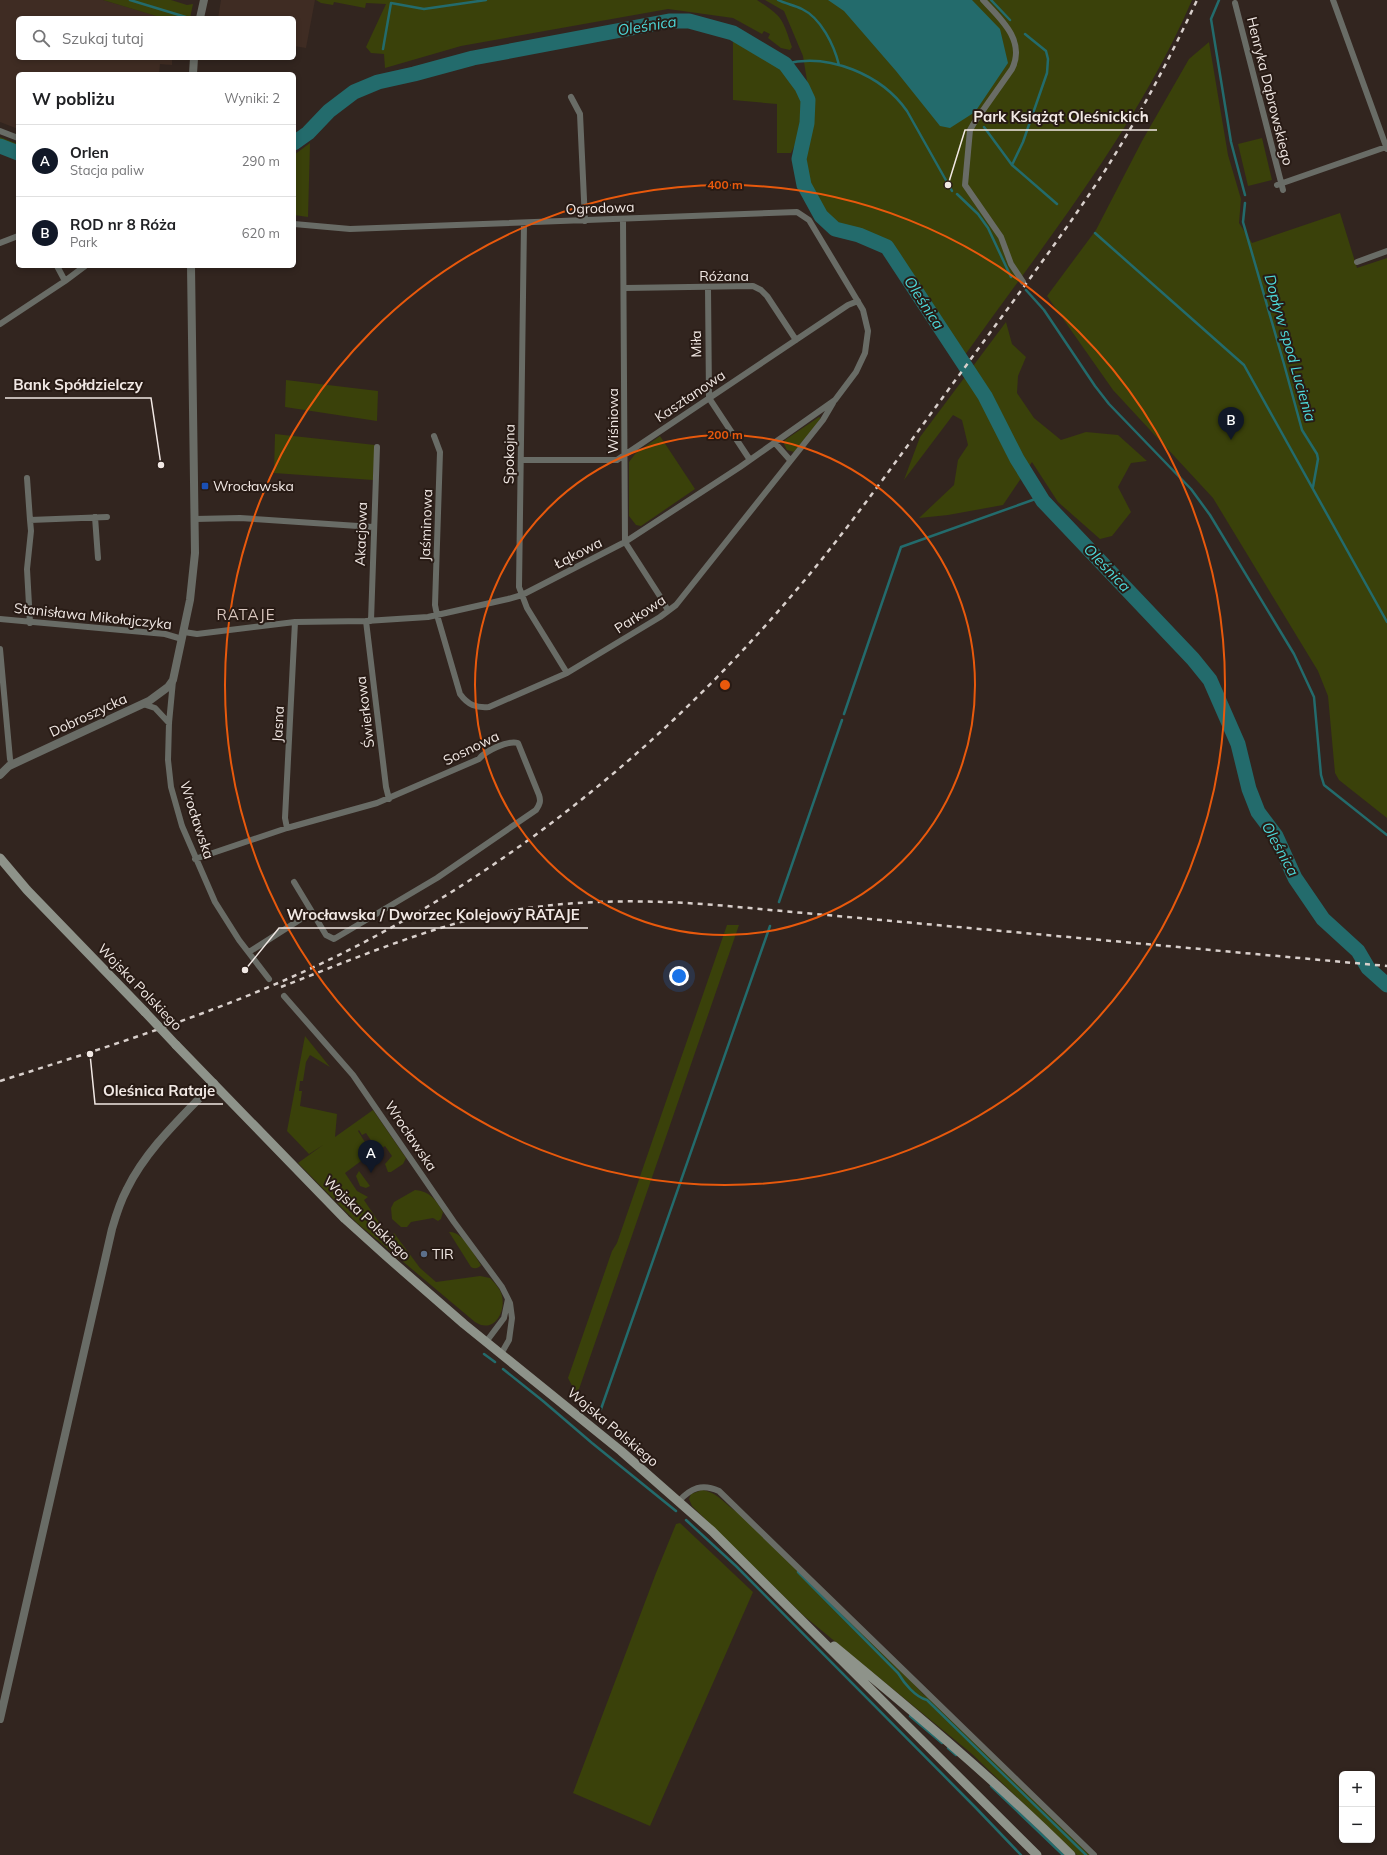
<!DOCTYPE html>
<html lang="pl">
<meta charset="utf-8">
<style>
:root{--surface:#fff;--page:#f2f2f2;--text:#202124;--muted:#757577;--line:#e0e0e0;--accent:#111827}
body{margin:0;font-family:Mulish,sans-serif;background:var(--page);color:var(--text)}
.controls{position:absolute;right:12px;bottom:12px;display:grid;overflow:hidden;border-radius:6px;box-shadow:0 2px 6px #0003}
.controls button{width:36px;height:36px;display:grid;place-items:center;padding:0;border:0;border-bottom:1px solid var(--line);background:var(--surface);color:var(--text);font:20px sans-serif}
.you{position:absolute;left:679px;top:976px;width:14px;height:14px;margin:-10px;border:3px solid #fff;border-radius:50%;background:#1a73e8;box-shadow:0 0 0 6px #1a73e833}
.badge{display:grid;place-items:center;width:26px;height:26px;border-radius:50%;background:var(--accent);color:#fff;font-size:13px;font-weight:700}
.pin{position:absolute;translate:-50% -33px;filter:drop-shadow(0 1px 2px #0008)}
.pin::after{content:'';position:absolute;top:21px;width:14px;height:12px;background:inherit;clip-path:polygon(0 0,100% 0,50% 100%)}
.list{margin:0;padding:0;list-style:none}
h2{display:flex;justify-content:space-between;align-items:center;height:52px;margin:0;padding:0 16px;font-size:17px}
h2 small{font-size:13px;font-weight:400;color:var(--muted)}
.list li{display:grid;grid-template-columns:26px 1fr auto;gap:12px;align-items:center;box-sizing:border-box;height:72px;padding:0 16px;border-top:1px solid var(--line)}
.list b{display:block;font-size:15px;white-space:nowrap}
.list p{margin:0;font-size:13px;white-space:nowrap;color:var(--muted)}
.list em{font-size:13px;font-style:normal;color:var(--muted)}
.icon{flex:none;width:22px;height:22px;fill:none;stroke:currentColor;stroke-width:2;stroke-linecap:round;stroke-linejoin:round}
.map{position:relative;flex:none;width:1387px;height:1855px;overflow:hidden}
.search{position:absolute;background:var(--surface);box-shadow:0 2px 6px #0003;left:16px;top:16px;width:280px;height:44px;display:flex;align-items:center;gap:10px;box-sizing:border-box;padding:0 14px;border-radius:6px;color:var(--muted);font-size:15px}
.panel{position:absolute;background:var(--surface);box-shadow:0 2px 6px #0003;left:16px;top:72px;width:280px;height:196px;border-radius:6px}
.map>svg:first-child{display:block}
</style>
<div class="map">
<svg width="1387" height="1855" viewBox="0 0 1387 1855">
<rect width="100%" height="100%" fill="#32251f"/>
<!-- built -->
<path fill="#3f2c23" d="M0,0H103L164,18H18V58H172V65L160,64L159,74H18V129L0,122Z
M221,0H315L306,48L294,46V18H218Z"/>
<!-- green -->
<path fill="#3a410a" d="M103,0H171L187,5L193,4L190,18H163Z
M316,0H757C783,17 782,18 792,47L790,50L781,48L768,38L770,34L764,31L762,34L733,18L668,9L461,46L385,68L384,54L371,53L366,47L386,4L366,3L365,8L334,2L333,5L321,3Z
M765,0H1192C1136,130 1046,241 965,355L889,243L834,223L814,197L804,173L803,155L810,99L803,56L784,11Z
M733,41C765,58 807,72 802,117C800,129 797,142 791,153H777V104L733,100Z
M1209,42L1228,155L1241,199L1239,223L1252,243L1340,213L1357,268L1387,258V818L1339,780L1335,773L1328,696L1318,671L1213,498L1113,390L1047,296L1096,230L1142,141L1189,59Z
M0,137L18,144V150L0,143Z
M1262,138L1272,180L1248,186L1238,144Z
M310,143L308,217L294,215V155Z
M1006,322L1012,344L1026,357L1018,376L1017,393L1034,418L1061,440L1086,432L1118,435L1147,461L1131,463L1118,487L1131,512L1112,536L1100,539L1058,502L1032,462L1003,505L948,515L919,518L954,485L958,460L968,445L962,420L953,415L904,480L920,437Z
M286,380L378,391L377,421L285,407Z
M819,417L821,418L794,452L787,450L784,444L785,440Z
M275,434L375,445L373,480L274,473Z
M660,436L695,489L641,526L636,525L629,516V462L635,454Z
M727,925H739L577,1395L568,1378L612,1251L617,1243Z
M305,1036L330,1067L310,1055L306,1062L303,1081H300L299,1091H302L300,1106L337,1114L335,1137L373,1110L406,1158L403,1164L391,1172H388L385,1164L392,1156L385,1146L378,1151L366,1133L362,1135L359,1130L358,1131L368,1147L365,1149L369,1155L345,1173L357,1191L368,1197L364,1200L390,1239L394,1233L420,1268L436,1282L480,1276L490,1278C495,1283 501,1290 502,1296C506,1313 493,1334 475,1322L357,1223L298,1163L323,1145L309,1154L287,1131Z
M359,1171L370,1186L366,1188L360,1186L356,1176Z
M415,1190C430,1191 436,1200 443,1212L441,1219L438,1221L433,1218L411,1222L407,1227H401L392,1219L391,1208L394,1202Z
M449,1232C463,1231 474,1255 481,1265C478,1269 474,1269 471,1267Z
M702,1490C720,1492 728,1510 745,1516L901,1670L924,1695L930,1698L1090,1855H1077L972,1754L804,1616L692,1506L689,1499L691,1494Z
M680,1523L753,1592L650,1826L573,1793L656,1573L676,1524Z"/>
<!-- water -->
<path fill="#236b6c" d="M828,0H972L1000,29L1008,63L975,112L950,128L940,126L896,71L844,11Z"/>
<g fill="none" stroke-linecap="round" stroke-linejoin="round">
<!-- stream -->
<path stroke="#236b6c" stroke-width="2.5" d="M130,0L189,18
M778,0C786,4 794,5 802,9C821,18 834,45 839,65
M991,0L1010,20
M1219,0L1211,19L1231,142L1245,195
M383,49L391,3L424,9L486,0
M785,64C828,52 882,75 907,111L952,191
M984,127L1012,165L1057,204
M1012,165L1023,142L1047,73L1048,59L1046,51L1025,34
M957,194L978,214L988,228L1011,277
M1245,203L1243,222L1284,364L1302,430L1317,454L1318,459L1313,487
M1095,233L1244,365L1387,622
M1026,290L1044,310L1095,386L1109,404L1191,489L1210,515L1294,654L1314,697L1321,775L1324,785L1387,835
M844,714L901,547L1041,497
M779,902L842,720
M484,1354L495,1362
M503,1369L543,1401L592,1443L676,1511
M601,1409L770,926
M686,1520L736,1566L976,1808L1021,1855
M798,1572L898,1673C904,1683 915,1697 927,1700L1086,1855
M910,1716L942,1743
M948,1748L956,1755
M991,1786L1063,1855"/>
<!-- river -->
<path stroke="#236b6c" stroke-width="15" d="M294,143L308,133L329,111L354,92L378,82L414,74L473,58L669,21H689L733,33L785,64L802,87L808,100L807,123L799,159L804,185L821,216L835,229L859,235L887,247L985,396L1017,459L1043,501L1193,659L1210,680L1238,744L1249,789L1258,812L1276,836L1295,878L1323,919L1358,951L1368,968L1387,985
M0,146L18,153"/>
<!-- minor -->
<path stroke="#696c66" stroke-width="6" d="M983,0C1001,19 1026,41 1012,69L974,123L970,130L965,185L1001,237L1011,264L1023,282
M1333,0L1387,149
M1235,3L1283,190
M571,97L580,114L585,221
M0,131L18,138
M1277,185L1386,147
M623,219L625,542L663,601L668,611
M524,223L519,587L527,608L567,673
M0,243L18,236
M1357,262L1387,251
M57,266L65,281
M625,288L753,286L761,290L767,296L796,340
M708,288L709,398L750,460
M0,324L65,281L85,266
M434,436L440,452L435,605L437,615L460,694C468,705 476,708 489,707L567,673L660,617L676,605L823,420L833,403
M775,443L790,460
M521,460H617L848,305L858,301
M27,478L30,520
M95,517L98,558
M195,519L240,518L373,527
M0,619L165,634L182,639
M366,621L386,787L389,799
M371,621L377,447
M30,623L27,569L31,531L30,520L107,517
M184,632L197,634L295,622L366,621L428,617L508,599L522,595L625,542L740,467L835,400L856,372L865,353L868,331L863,310L809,220L797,212L350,229L294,224
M0,649L10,759L12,765
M173,681L169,723L168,760L171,787L182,826L215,902L239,940L269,979
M143,704L155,708L169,723
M287,828L285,818L295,622
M195,859L287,828L377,803L479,759C485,751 508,740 518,743L539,795C541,801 540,804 536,810L437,878L334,939L326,935L294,882
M249,952L312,912
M284,996L353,1075L454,1222L502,1287L510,1303L512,1318L509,1340L501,1354
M486,1342L504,1318L508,1299
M679,1501C691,1488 702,1483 719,1491L1094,1855"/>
<!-- tertiary -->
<path stroke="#696c66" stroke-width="8" d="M200,18L204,0
M193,74L194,58
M0,775L9,766L149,701L168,687L173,680L190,600L195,553L191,266
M0,1719L112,1229C116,1215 120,1202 127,1189C147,1148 183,1116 214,1083"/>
<!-- secondary -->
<path stroke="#8e938a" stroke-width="9" d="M0,858L27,890L145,1012
M176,1045L345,1219L386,1256L464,1324L621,1451L712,1531L1037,1855
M834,1646C915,1713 996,1781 1071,1855"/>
<!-- rail -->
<path stroke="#d8cfcb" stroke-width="2.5" stroke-dasharray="5 5" stroke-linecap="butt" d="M281,987C348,961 414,933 484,916C561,899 638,899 716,905L1387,966
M0,1081C117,1044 235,1007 345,952C516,866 669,740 793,594C853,524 905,448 960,374C1009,306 1060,240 1106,169C1140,115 1170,58 1197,0"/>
<!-- secondary-bridge -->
<path stroke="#8e938a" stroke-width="9" d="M145,1012L176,1045"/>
</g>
<!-- distance rings -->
<g fill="none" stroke="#e8590c" stroke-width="2">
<circle cx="725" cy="685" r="250"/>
<circle cx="725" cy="685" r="500"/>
</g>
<!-- markers -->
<rect fill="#1a4fb4" stroke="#281b15" stroke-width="1.5" x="201" y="482" width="8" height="8" rx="2"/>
<circle fill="#5c6f8a" stroke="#281b15" stroke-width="1.5" cx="424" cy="1254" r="4"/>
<g text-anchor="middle" stroke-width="4" stroke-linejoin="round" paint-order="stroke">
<!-- street labels -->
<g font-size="14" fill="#f1e8e4" stroke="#281b15">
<text transform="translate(1270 91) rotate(76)" y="5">Henryka Dąbrowskiego</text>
<text transform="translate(600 208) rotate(-2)" y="5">Ogrodowa</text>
<text x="724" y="281">Różana</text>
<text transform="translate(696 344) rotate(-91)" y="5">Miła</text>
<text transform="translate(690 396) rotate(-34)" y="5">Kasztanowa</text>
<text transform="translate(613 421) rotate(-90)" y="5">Wiśniowa</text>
<text transform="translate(509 454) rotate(-89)" y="5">Spokojna</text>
<text transform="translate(426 525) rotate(-88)" y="5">Jaśminowa</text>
<text transform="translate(361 534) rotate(-88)" y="5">Akacjowa</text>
<text transform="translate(578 553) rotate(-27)" y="5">Łąkowa</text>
<text transform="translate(640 614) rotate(-33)" y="5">Parkowa</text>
<text transform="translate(93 616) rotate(6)" y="5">Stanisława Mikołajczyka</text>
<text transform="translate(365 712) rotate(-97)" y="5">Świerkowa</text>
<text transform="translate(88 715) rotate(-25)" y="5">Dobroszycka</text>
<text transform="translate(278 724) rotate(-87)" y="5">Jasna</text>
<text transform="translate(471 748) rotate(-26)" y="5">Sosnowa</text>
<text transform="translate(197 820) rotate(72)" y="5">Wrocławska</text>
<text transform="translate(140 987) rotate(46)" y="5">Wojska Polskiego</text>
<text transform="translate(411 1136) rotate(56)" y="5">Wrocławska</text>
<text transform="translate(367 1218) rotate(44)" y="5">Wojska Polskiego</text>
<text transform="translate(613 1427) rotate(40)" y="5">Wojska Polskiego</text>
</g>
<!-- poi labels -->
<g font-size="14" fill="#f1e8e4" stroke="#281b15" text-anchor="start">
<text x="213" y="491">Wrocławska</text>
<text x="432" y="1259">TIR</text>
</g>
<!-- water labels -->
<g font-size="15" font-style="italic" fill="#4dd8d9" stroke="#281b15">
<text transform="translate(647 26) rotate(-9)" y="5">Oleśnica</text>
<text transform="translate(924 303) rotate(57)" y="5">Oleśnica</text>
<text transform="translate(1290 348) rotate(74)" y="5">Dopływ spod Lucienia</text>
<text transform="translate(1107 568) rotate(46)" y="5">Oleśnica</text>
<text transform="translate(1280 849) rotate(61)" y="5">Oleśnica</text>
</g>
<!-- neighbourhood labels -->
<g font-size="15" letter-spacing="1" fill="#d9c7bf" stroke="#281b15">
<text x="246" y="620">RATAJE</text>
</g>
</g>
<circle cx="725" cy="685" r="6" fill="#e8590c" stroke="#281b15" stroke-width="2"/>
<g font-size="12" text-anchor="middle" font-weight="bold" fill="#e8590c" stroke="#281b15" stroke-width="4" stroke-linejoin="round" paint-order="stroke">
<text x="725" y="189">400 m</text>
<text x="725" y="439">200 m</text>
</g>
<!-- callouts -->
<path fill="none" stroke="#f1e8e4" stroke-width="1.5" d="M948 185L965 130H1157M161 465L151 398H5M245 970L279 928H588M90 1054L95 1104H223"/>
<g fill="#f1e8e4" stroke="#281b15" stroke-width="1.5">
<circle cx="948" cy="185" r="4"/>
<circle cx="161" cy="465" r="4"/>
<circle cx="245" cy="970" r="4"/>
<circle cx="90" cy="1054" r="4"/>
</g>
<g font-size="15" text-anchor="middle" font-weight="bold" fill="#f1e8e4" stroke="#281b15" stroke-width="4" stroke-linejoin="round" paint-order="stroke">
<text x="1061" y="122">Park Książąt Oleśnickich</text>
<text x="78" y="390">Bank Spółdzielczy</text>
<text x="433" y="920">Wrocławska / Dworzec Kolejowy RATAJE</text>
<text x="159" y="1096">Oleśnica Rataje</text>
</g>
</svg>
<div class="controls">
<button>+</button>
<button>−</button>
</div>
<div class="you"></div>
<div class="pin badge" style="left:371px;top:1173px">A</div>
<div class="pin badge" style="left:1231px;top:440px">B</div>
<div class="search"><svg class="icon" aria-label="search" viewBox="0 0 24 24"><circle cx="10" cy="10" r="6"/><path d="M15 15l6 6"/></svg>Szukaj tutaj</div>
<section class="panel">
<h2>W pobliżu<small>Wyniki: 2</small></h2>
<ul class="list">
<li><span class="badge">A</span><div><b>Orlen</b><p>Stacja paliw</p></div><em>290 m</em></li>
<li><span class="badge">B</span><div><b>ROD nr 8 Róża</b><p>Park</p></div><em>620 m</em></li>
</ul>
</section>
</div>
